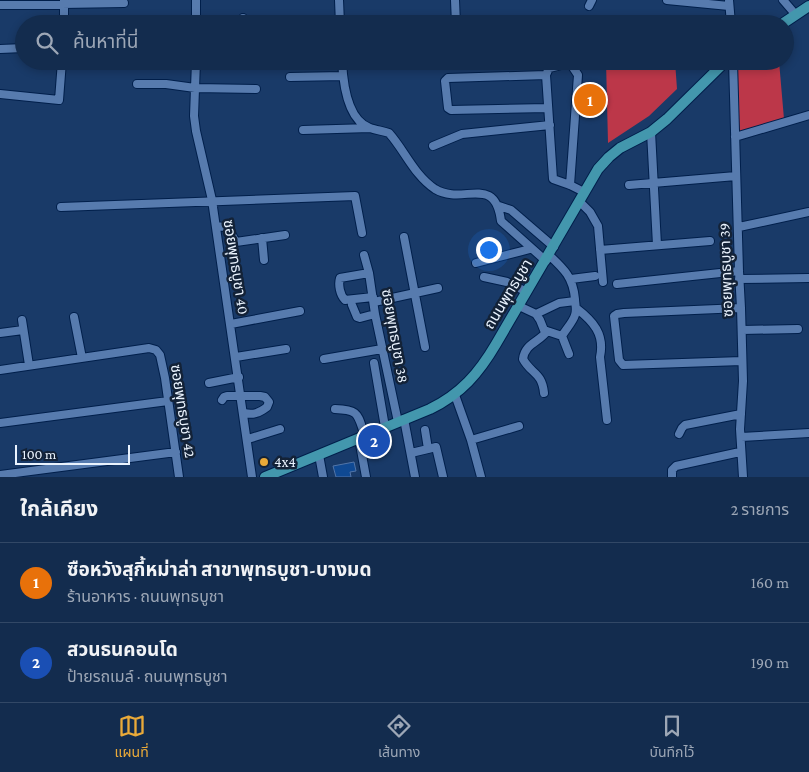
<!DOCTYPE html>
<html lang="th">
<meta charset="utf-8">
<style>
:root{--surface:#132c4e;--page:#203858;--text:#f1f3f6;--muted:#9da7b6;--line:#324866;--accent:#eaaa39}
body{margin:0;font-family:"Crimson Pro","Noto Sans Thai",serif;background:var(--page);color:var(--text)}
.scale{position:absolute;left:15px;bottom:12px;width:115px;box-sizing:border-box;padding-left:5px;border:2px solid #eaf3fe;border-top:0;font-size:14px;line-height:18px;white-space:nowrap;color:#eaf3fe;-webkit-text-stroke:4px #132237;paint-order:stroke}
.you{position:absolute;left:488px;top:249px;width:18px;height:18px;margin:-12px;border:4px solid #fff;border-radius:50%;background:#1a73e8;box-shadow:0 0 0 8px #1a73e833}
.badge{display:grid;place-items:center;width:32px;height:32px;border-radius:50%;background:var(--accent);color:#fff;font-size:16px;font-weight:700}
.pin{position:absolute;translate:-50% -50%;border:2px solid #fff;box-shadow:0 1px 5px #0006}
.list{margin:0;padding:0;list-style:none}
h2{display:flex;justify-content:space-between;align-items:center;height:65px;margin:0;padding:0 20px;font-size:21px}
h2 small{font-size:16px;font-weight:400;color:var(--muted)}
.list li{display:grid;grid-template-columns:32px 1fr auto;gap:15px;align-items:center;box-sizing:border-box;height:80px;padding:0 20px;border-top:1px solid var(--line)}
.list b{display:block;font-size:19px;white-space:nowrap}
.list p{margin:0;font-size:16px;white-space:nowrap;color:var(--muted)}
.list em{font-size:16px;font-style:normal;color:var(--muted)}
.icon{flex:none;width:28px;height:28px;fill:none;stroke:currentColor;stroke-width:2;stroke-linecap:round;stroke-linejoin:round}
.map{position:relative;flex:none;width:809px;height:477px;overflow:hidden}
.search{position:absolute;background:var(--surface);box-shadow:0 2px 8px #0003;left:15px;right:15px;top:15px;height:55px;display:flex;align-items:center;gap:12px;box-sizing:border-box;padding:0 18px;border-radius:28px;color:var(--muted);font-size:19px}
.sheet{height:225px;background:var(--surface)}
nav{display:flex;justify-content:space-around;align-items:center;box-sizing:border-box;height:70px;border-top:1px solid var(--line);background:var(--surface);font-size:14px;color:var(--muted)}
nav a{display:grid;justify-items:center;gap:2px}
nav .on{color:var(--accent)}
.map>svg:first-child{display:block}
</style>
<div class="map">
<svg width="809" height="477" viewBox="0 0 809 477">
<rect width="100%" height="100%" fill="#193a68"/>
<!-- forest -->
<path fill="#bc3749" d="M606,61H675L677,89L649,116L608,143Z
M742,61H779L784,119L738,133V64Z"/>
<!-- building -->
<path fill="#0f4993" stroke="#5275a8" d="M354,462L356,471L350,472L351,477H336L333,466Z"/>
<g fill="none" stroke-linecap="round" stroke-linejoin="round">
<!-- minor casing -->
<g stroke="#001f4b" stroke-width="10">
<path id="minor" d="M339,0L340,24
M455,0L456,24
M667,0L729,6
M729,0L731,24
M783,0L796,15
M0,5L124,3
M589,6L592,0
M243,18V24
M64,24V0
M196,24V0
M0,49L24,48
M196,61L194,116L196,131L212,200L252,477
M342,61C343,81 347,120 370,128C376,130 383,131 389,133C405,151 414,175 435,189C463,206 495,173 501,221L546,261
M733,61L739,271L741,308L743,381L740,429L743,477
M546,75L448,78L445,81L448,108L451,110L548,108
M290,77L343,76
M137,84H166L195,88L256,89
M0,94L59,100L62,61
M303,130L370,128
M651,132L657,245
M735,137L809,115
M433,146L462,134L550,125
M570,185L578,75L570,63L549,68L546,75L553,179L570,185L584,192
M629,185L736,176
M579,201L590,212L598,226L603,282
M499,206L511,210L554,247
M61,207L355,196L362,233
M216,226C232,227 228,230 236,242L285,235
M739,227L809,212
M404,237L425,347
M262,238L264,260
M600,250L710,241
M364,255L369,273L375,314L398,422
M549,255C564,269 573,277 575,299C575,304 577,309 575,315C573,322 566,329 562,336
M476,263L530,249
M369,273L340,278C338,285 340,295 345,300L373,297
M484,277L507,282L527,292
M571,279L595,276
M739,279L809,278
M617,284L739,271
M374,302L438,288
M352,305L357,317L360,318L375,314
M519,306L536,314L540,320L544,330L562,336L569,354
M576,308C593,321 605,334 600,357L607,420
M741,308L624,313L617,314L614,316L619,360L623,365L742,361
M536,314L559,303L575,301
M74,317L82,358
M22,320L29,365
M231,324L300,311
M742,330L798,329
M0,333L23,330
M236,357L286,349
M324,359L382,349
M374,363L385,427
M0,370L149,348L156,350L160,355L165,378L179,477
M209,383L239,377
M544,393C542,372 531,374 523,359C525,343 540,342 547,331
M455,395L471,440L519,426
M222,400L224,397L227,396H260L265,397L269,402L267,407C259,413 254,415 244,413
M335,409C360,410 357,414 365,436
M404,419L415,477
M0,423L168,401
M425,430L428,449L436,447L443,477
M679,434L682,428L685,425L741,414
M741,437L809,433
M248,439L280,429
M359,439L366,477
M471,440L481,477
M411,453L428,449
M319,455L323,477
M0,475L176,452
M672,477V470L676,466L740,452"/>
</g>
<!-- major casing -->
<g stroke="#001f4b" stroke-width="12">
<path id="major" d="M782,24L809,6
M265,477L430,409C461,394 479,373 496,344L598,169L609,157L620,148L651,132L667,119L726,61"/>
</g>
<!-- minor -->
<use href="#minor" stroke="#577bae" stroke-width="8"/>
<!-- major -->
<use href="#major" stroke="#4397ad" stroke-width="10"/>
</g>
<!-- markers -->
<circle fill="#eaaa39" stroke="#132237" stroke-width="2" cx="264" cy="462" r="5"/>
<g text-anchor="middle" stroke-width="5" stroke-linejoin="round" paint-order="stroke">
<!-- street labels -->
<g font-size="15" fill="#eaf3fe" stroke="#132237">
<text transform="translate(236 267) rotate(81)" y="5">ซอยพุทธบูชา 40</text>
<text transform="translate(726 270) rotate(-92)" y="5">ซอยพุทธบูชา 39</text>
<text transform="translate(508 294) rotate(-59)" y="5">ถนนพุทธบูชา</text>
<text transform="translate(395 336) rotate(80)" y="5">ซอยพุทธบูชา 38</text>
<text transform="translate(183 411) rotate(81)" y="5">ซอยพุทธบูชา 42</text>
</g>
<!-- poi labels -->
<g font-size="15" fill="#eaf3fe" stroke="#132237" text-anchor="start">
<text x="274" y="467">4x4</text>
</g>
</g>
</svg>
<div class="scale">100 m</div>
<div class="you"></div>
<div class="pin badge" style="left:590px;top:100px;background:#e8710a">1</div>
<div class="pin badge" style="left:374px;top:441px;background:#1a4fb4">2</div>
<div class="search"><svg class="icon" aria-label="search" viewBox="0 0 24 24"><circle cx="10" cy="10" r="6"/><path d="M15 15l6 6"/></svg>ค้นหาที่นี่</div>
</div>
<section class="sheet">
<h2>ใกล้เคียง<small>2 รายการ</small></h2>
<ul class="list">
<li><span class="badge" style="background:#e8710a">1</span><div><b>ซือหวังสุกี้หม่าล่า สาขาพุทธบูชา-บางมด</b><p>ร้านอาหาร · ถนนพุทธบูชา</p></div><em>160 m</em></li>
<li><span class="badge" style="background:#1a4fb4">2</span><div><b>สวนธนคอนโด</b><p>ป้ายรถเมล์ · ถนนพุทธบูชา</p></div><em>190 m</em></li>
</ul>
</section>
<nav>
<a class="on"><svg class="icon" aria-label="map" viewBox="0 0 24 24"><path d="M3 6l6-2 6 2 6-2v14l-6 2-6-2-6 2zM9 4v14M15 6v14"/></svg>แผนที่</a>
<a><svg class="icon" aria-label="directions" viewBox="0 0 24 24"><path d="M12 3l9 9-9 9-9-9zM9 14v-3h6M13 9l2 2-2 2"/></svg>เส้นทาง</a>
<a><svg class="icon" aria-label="saved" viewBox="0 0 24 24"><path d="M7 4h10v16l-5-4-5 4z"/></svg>บันทึกไว้</a>
</nav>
